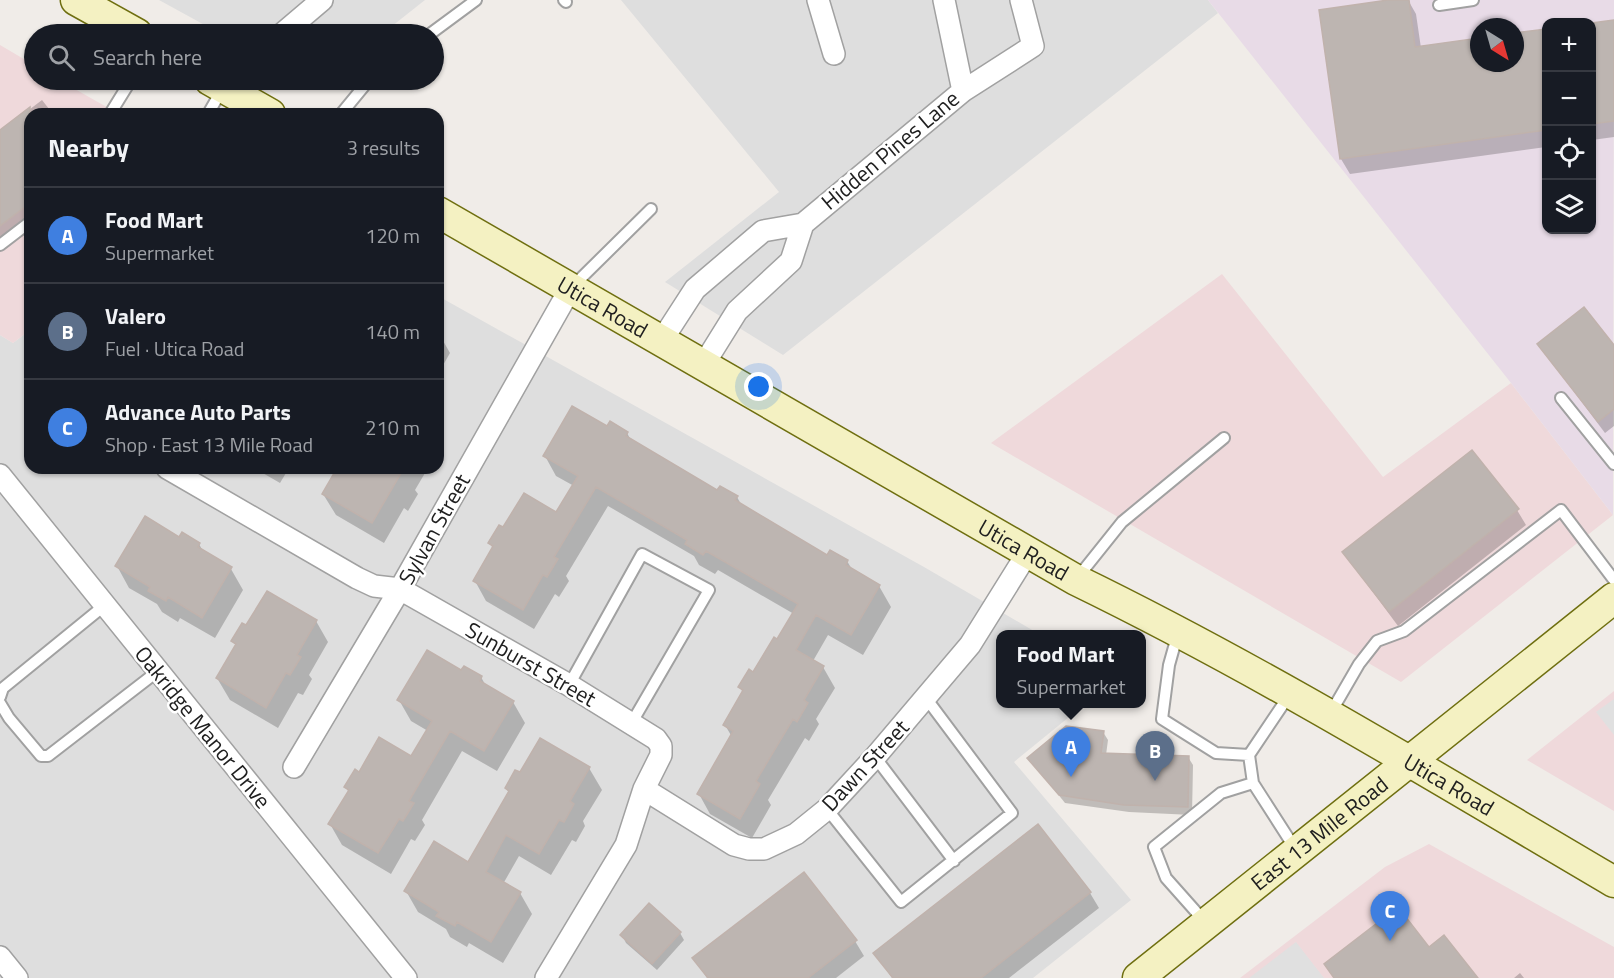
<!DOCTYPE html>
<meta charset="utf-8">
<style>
:root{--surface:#171b24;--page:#20242c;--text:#f1f3f6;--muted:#9ea1a6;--line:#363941;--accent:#da8e98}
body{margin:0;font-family:"Titillium Web",sans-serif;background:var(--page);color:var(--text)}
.controls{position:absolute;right:18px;top:18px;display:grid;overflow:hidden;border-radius:12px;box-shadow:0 2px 4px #0004}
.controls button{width:54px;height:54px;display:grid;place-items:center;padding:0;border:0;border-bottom:2px solid var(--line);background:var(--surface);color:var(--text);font:30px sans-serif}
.compass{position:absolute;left:1470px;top:18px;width:54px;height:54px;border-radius:50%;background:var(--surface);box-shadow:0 2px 4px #0004;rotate:143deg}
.you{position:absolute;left:759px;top:387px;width:21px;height:21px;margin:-15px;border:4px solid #fff;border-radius:50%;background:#1a73e8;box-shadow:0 0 0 9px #1a73e833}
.badge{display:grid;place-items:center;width:39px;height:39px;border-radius:50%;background:var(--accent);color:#fff;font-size:20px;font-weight:700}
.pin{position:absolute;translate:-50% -50px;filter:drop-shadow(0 2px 3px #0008)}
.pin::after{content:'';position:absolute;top:32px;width:21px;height:18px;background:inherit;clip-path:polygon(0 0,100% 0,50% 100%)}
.popup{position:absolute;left:996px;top:630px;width:150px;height:78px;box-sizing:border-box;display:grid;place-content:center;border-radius:12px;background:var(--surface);filter:drop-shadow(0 2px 4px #0005);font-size:20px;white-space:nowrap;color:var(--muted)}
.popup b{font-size:22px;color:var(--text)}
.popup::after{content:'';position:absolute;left:50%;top:100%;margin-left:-12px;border:12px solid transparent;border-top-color:var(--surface)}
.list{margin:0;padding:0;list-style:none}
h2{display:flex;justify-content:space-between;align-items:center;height:78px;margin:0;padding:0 24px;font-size:26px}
h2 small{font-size:20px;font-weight:400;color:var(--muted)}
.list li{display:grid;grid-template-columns:39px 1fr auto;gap:18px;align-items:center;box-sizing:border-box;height:96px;padding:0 24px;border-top:2px solid var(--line)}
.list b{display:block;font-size:22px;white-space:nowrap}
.list p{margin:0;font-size:20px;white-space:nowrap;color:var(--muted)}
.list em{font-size:20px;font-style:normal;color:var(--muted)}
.icon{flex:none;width:33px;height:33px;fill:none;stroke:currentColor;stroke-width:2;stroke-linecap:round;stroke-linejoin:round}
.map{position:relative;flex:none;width:1614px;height:978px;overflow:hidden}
.search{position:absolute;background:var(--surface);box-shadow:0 2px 4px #0004;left:24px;top:24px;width:420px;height:66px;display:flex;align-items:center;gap:15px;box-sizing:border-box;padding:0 21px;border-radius:33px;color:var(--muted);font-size:22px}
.panel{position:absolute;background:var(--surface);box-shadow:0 2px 4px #0004;left:24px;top:108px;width:420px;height:366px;border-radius:18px}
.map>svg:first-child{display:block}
</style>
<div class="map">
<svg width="1614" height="978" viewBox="0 0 1614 978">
<rect width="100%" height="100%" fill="#f0ece8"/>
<!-- residential -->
<path fill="#dedede" d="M159,0H425L382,34H221Z
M621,0H1208L1218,13L783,355L665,282L779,192Z
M438,296L924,567L1039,634H1000V704H1085L1014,762L1131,900L1033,978H0V335L13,343L30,330V468H438Z"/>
<!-- commercial -->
<path fill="#efd9db" d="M0,45L34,65V80H59L119,114H30V330L13,343L0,335Z
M1222,274L1383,477L1511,383L1613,515L1401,682L991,443Z
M1614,691V811L1527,760Z
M1429,844L1614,947V978H1240L1385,867Z"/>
<!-- industrial -->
<path fill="#e8dbe7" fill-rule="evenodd" d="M1208,0H1614L1613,515L1511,383ZM1546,22H1592V230H1546ZM1479,27H1515V63H1479Z"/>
<!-- parking -->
<path fill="#e0e0e0" d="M1614,699V735L1596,712Z
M1296,942L1324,978H1249Z"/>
<!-- shadow -->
<path fill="#0003" d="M1399,0H1408L1416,14L1421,48L1479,40V63H1515V35L1546,30V147L1350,174L1341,159Z
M1614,21V137L1592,140V24Z
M42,100L53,114H30V224L0,248V132Z
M438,332L450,353L438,374Z
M1539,345L1614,348V426L1605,433Z
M608,428L627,433L632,442L717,492L737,497L742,506L828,557L847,561L853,571L879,586L891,607L863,655L828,635L813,661L823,667L835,688L816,719L819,724L809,741L805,738L768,800L771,805L752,838L710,814L699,794L732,737L725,725L743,693L740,687L754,674L794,614L718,570L715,574L699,565L694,556L608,506L566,576L569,581L559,597L555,594L534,629L486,601L475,581L493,549L490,543L504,529L556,514L574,486L556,476L545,456Z
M254,468H289L280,483Z
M339,468H428L415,490L418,494L408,511L404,508L384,543L336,515L323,494Z
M1517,510L1526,525L1398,626L1344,553Z
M180,539L199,544L204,553L231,569L243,590L215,638L180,618L178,622L162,612L157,604L129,588L117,566Z
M316,621L328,642L309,675L312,679L303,695L298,693L278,728L230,700L217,678L236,646L233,641L247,627Z
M462,673L481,677L486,686L513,702L525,723L497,771L462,751L422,820L425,825L415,841L411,839L391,874L342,845L330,824L349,793L346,787L360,774L412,758L428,731L411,721L399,700Z
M1103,732L1108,740L1106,755L1188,757L1193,765L1192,815L1129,812L1065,803L1029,758Z
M541,740L589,768L602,790L583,821L585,826L576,842L572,840L551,875L519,856L503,884L520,893L532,914L503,963L469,943L467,947L450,937L446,929L418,912L406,891L469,864L509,793L506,788L520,775Z
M1090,893L1099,908L1009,978H892L875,953Z
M680,933L684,940L657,970L626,943L622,935Z
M855,941L864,956L836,978H707L694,958Z
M1520,973L1524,978H1514Z"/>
<!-- building -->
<path fill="#bdb5b1" stroke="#c0b2ac" stroke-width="1.5" d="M1388,0H1409L1415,47L1479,38V63H1515V33L1546,29V130L1340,159L1319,10Z
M1614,20V121L1592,124V23Z
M30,107V203L0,226V130Z
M1584,307L1614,345V409L1598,422L1537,344Z
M572,406L607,426L610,421L628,432L626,436L717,490L720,486L738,496L735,500L827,555L830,550L848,560L846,565L880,585L851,635L816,615L796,650L824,666L804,700L808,703L797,722L793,719L756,781L760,784L740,819L697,794L733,731L723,725L743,690L738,687L749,669L753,672L774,637L777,639L798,604L706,551L703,555L685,544L687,540L596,487L554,557L558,559L547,577L543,575L523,610L473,581L493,546L488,543L499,525L503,527L524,493L556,512L578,476L543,456Z
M1472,450L1519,509L1389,612L1342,552Z
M337,468H404L372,523L322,494Z
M145,516L179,537L182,532L200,543L198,547L232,567L202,618L168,597L166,601L148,591L150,587L115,566Z
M267,591L317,620L297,655L301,657L290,675L286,673L266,708L216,678L236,644L231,641L242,623L246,625Z
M427,650L461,670L464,666L482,676L480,681L514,701L484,751L450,731L409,801L414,803L403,821L399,819L378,853L328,824L349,790L344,787L355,769L359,772L379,737L411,756L432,721L397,700Z
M1066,726L1104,731L1101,753L1189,756L1188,807L1124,805L1059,795L1027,758Z
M540,738L590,767L570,801L574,804L564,822L559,820L539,854L506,835L486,872L521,892L491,942L457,922L455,926L436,916L439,912L404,891L434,841L468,862L509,791L505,788L515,770L520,772Z
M1038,824L1091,892L981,978H893L873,953Z
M804,872L857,940L808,978H708L692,958Z
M649,903L681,932L652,964L620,935Z
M1398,907L1429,947L1444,935L1478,978H1334L1324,964Z"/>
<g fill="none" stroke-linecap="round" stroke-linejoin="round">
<!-- service casing -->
<g stroke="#a1a1a1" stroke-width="14">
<path id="service" d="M564,0L566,2
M1439,5L1473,0
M430,34L476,0
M110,114L131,80
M208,114L223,88
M341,114L369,80
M0,245L30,222
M573,286L651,209
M1561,398L1614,464
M1078,577L1122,522L1224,438
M1178,633L1169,665L1162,719L1216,753L1249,755L1290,694
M569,685L642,554L709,590L631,724
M0,697L3,688L105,605
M0,703L9,718L41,756H48L158,671
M1330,714L1359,664L1377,641L1404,631L1561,510L1614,580
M1249,755L1253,783L1296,850
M875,757L954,861
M827,809L901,902L1012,813L926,698
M1206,923L1166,878L1154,847L1221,793L1253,783"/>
</g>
<!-- minor casing -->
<g stroke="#a1a1a1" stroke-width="24">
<path id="minor" d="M818,0L834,54
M944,0L963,91
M282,34L322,0
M241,97L252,80
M662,340L695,289L763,231L803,224L963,91L1033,46L1021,0
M704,364L737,311L791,261L803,224
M167,468L357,578L374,586L400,589L569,685L656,739L661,746V755L644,789L626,845L546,978
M0,475L406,978
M294,767L400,589L570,289
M644,789L734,845L749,849H764L796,834L827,809L875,757L970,645L1028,552
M0,957L17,978"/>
</g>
<!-- secondary casing -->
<g stroke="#6f6f10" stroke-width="33">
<g id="secondary">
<path d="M76,0L137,34"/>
<path d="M210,80L270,114"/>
<path id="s1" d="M438,212L1076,580C1261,670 1437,778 1614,882"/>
<path id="s2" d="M1138,978L1614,598"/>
</g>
</g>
<!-- service -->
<use href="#service" stroke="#fff" stroke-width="10"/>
<!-- minor -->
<use href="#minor" stroke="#fff" stroke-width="21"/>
<!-- secondary -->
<use href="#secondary" stroke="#f4f1c2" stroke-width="30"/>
</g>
<g text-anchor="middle" stroke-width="5" stroke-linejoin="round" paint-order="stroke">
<!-- street labels -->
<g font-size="22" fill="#202020" stroke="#fff">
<text transform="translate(890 150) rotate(-40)" y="8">Hidden Pines Lane</text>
<text dy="8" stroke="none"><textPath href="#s1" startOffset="190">Utica Road</textPath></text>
<text transform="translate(434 529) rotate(-61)" y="8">Sylvan Street</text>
<text dy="8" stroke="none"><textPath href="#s1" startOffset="676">Utica Road</textPath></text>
<text transform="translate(531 664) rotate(30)" y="8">Sunburst Street</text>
<text transform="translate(203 727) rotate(51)" y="8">Oakridge Manor Drive</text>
<text transform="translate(865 765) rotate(-47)" y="8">Dawn Street</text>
<text dy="8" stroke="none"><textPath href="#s1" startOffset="1162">Utica Road</textPath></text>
<text dy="8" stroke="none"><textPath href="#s2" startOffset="232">East 13 Mile Road</textPath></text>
</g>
</g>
</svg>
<div class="controls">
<button>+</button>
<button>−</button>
<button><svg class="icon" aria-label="locate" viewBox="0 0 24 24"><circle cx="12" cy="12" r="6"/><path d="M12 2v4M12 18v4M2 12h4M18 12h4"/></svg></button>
<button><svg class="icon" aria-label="layers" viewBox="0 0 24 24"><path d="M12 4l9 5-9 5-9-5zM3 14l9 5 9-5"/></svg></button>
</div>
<svg class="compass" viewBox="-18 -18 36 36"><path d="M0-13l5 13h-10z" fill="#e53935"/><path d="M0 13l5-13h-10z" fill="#9ea1a6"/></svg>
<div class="you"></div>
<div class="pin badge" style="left:1071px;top:777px;background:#3f7fe0">A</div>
<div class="popup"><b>Food Mart</b>Supermarket</div>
<div class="pin badge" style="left:1155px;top:781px;background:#5c6f8a">B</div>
<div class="pin badge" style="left:1390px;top:941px;background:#3f7fe0">C</div>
<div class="search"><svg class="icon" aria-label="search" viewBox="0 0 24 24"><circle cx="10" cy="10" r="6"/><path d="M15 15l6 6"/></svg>Search here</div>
<section class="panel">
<h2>Nearby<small>3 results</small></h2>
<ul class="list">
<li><span class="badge" style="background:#3f7fe0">A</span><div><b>Food Mart</b><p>Supermarket</p></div><em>120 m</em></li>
<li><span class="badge" style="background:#5c6f8a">B</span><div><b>Valero</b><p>Fuel · Utica Road</p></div><em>140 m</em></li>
<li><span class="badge" style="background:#3f7fe0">C</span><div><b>Advance Auto Parts</b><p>Shop · East 13 Mile Road</p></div><em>210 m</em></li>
</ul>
</section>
</div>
